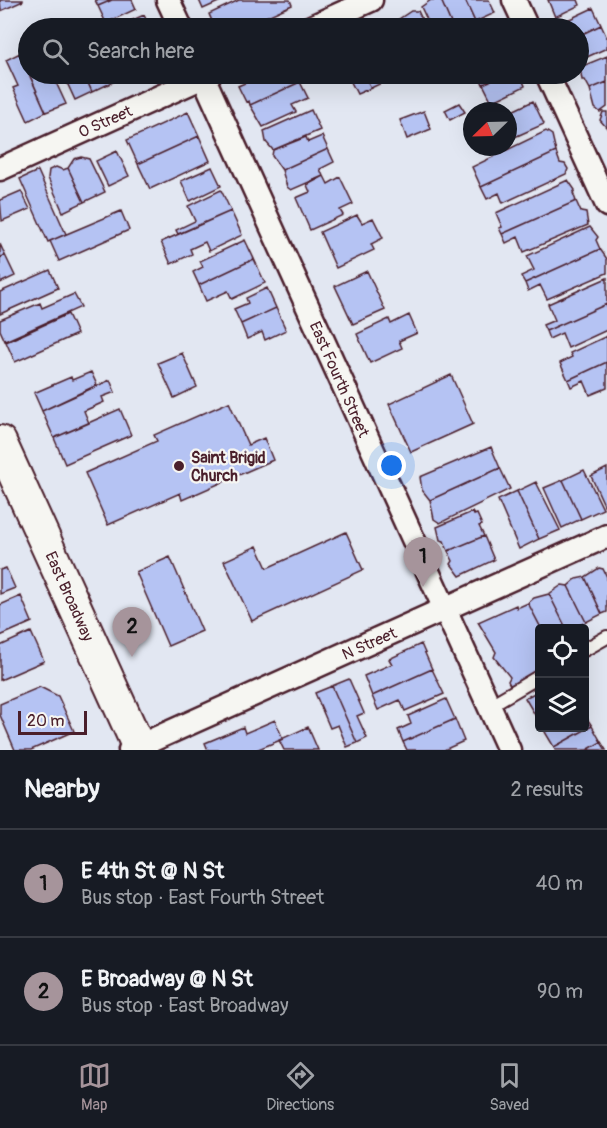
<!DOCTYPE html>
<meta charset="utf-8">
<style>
:root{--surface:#171b24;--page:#242831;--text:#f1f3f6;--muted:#9ea1a6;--line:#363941;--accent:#a6949b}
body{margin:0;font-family:Pangolin,sans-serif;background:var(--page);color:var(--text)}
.controls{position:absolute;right:18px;bottom:18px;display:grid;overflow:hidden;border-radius:6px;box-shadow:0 6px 24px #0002}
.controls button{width:54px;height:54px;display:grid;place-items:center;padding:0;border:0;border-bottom:2px solid var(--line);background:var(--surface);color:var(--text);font:30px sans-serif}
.compass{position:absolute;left:463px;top:102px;width:54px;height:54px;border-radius:50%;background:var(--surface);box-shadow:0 6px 24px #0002;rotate:247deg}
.scale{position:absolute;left:18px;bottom:15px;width:69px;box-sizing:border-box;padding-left:6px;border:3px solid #4a1f2b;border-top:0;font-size:16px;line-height:21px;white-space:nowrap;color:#4a1f2b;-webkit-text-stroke:4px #f6f6f2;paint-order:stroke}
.you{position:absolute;left:392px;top:466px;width:21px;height:21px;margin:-15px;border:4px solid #fff;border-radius:50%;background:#1a73e8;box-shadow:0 0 0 9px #1a73e833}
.badge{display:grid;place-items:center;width:39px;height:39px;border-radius:50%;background:var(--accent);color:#111;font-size:20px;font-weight:700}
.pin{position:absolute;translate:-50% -50px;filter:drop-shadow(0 2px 3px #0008)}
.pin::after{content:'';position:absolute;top:32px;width:21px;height:18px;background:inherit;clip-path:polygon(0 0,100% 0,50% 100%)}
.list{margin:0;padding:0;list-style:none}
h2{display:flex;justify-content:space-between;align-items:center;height:78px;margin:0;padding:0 24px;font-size:26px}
h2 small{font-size:20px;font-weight:400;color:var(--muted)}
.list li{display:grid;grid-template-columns:39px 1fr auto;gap:18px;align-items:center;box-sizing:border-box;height:108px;padding:0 24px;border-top:2px solid var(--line)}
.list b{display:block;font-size:22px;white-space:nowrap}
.list p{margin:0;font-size:20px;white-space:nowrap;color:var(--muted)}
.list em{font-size:20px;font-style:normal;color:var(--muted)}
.icon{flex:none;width:33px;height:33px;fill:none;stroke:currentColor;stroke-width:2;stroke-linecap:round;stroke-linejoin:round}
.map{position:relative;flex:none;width:607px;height:750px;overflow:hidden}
.search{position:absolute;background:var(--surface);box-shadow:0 6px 24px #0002;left:18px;right:18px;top:18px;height:66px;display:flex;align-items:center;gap:15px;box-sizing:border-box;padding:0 21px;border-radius:33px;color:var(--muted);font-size:22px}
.sheet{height:294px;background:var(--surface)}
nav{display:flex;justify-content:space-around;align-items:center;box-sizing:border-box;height:84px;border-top:2px solid var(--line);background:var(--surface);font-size:16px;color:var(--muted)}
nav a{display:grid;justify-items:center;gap:3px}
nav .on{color:var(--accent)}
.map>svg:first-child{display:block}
</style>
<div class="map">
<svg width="607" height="750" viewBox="0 0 607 750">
<rect width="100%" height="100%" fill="#e2e7f2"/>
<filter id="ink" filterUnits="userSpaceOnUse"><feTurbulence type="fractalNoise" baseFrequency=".0167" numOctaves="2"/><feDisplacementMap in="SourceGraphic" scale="12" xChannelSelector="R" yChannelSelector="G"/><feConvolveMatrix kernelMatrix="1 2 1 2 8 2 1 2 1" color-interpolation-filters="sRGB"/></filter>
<g filter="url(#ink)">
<!-- building -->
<path fill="#b5c3f3" stroke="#4a1f2b" stroke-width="1.5" d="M0,0H23V1L1,11Z
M95,0H112L98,6Z
M112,0H132L136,9L106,23L98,6Z
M199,0H223L203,9Z
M239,0H290L292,5L241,28H215L209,14Z
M431,0H441L453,28H431L421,7Z
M441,0H465L475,22L462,28H453Z
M465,0H489L495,13L475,22Z
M548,0H578L580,5L555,17Z
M593,8L601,25L578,36V28H560L559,24Z
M411,11H418L426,28H400L396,21Z
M144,15L150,28H123L121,25Z
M396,21L400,28H380L381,25Z
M601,25L607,38V48L578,61V36Z
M28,49V72L20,53Z
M20,53L46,112L28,121L13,88L18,86L6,60Z
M607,56V82L590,89L585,80H582L580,67Z
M29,74H52L66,104L46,112Z
M63,74H84L92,92L75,100Z
M84,74H112L115,81L92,92Z
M266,74H297L300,82L250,105L249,101L246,102L238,86Z
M347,74H364L371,88L357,94Z
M364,74H383L386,81L371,88Z
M478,74H506L483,84Z
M506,74H520L525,86L492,102L483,84Z
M300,82L308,98L292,105L296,112L263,127L250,105Z
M607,82V107L600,112L595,108L590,89Z
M533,101L544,124L508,140V113Z
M459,103L465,112L450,120L445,110Z
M311,110L320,130L273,150L266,142L264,131Z
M424,111L431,129L407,139L400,120Z
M188,112L199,136L138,164L127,140Z
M603,112H607V128L600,120Z
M546,131L552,135L556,152L481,187L472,167Z
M199,136L210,161L150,189L138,164Z
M322,136L328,149L282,170L272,156L273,150L306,137L308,142Z
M478,147H494L480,153Z
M328,149L334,162L320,169L323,176L291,190L287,187L282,170Z
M117,151L129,176L108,186L96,161Z
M556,152L560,163L565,164L568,169L566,174L503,203L499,193L487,199L481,187Z
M81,157L89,159L105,192L84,202L68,168L74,159Z
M56,167L63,170L68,168L84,202L63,212L48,178L49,170Z
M212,167L221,186L190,201L181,181Z
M38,171L66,234L48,242L20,179Z
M324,176L328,184L340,177L353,204L340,210L343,215L310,230L296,198L310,192L307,185Z
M568,180L575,190L573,193L576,201L502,234L499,228L502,227L496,213Z
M221,190L231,211L178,234L176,230L195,221L188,206Z
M21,191L30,209L2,221L0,200Z
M576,201L581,212L586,213L588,225L524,252L518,237L506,243L502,234Z
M121,211L129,230L59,261L50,241Z
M231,211L242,235L209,251L205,242L190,249L192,254L171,264L161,242Z
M357,215L362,223L373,218L383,238L371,244L374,250L336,268L320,232Z
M590,227L598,237L596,240L600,249L525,283L521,276L534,270L527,256Z
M245,240L254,259L199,285L193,272L203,267L200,261Z
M0,244L5,255L0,258Z
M600,249L607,259V273L547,299L540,285L528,291L525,283Z
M5,255L15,276L0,283V258Z
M254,259L265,283L232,299L228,291L206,301L199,285Z
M50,270L58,288L0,314V292Z
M367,271L385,310L353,324L335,286Z
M607,278V304L546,331L543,325L555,320L548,304Z
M267,288L276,308L241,324L234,309L248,303L246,298Z
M74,294L81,307L5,341L0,330V320L40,303L42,308Z
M607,304V330L568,348L562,333L549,339L546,331Z
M276,308L286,330L265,340L262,332L247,339L241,324Z
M68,314L77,334L15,362L6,342Z
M409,315L417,333L399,341L402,348L370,363L357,334L389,319L391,324Z
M607,336V362L568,380L560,363L572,357L570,353Z
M182,353L197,387L174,398L158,363Z
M607,362V388L590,395L584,381L571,387L568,380Z
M91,372L97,385L42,411L34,393L71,377L72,380Z
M451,375L473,424L411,452L389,404Z
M110,380L115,392L102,397L104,402L84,411L89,423L54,438L42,411Z
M229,402L248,445L264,438L273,460L182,500L180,493L108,525L85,473L157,441L154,435Z
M120,409L131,435L65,464L54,438Z
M491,447L500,468L430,500L422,490L420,477Z
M500,468L510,489L440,523L434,519L430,500Z
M607,468V508L606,509L591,476Z
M584,470L603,509L581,519L563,480Z
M563,480L581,519L562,528L544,488Z
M536,482L560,530L539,539L517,491Z
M517,491L539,539L519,549L498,500Z
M472,512L474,515L477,514L482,525L479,526L484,536L448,551L444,541L440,540L437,527Z
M346,532L363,570L252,621L224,561L257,546L267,568Z
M484,536L494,560L460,576L451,564L453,561L448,551Z
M170,557L202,631L168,646L136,572Z
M6,568L15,588L0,594V570Z
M599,568L603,569L607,577V612L602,614L585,577Z
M585,577L602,614L586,622L568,586L576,579Z
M562,585L568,586L586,622L572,628H566L549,594Z
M549,594L566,628H541L528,603L534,598Z
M21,596L32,622L0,636V605Z
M528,603L541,628L540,675L511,687L508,681L510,677L494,657L496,652L478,622L516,605L517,608Z
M31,632L44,661L0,680V646Z
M421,644L432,669L372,696L364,676L392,664L389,659Z
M432,669L444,694L405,711L400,700L378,710L372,696Z
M349,679L364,713L357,716L367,738L357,743L332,686Z
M332,686L357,743L347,747L338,725L330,728L315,693Z
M40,687L58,696L74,731L31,750H15L0,715V704Z
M540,690V712L535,715L525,698Z
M446,699L455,719L403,742L398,730L411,724L408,716Z
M584,714L592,726L554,747L545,732L551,728H584Z
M455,719L464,741L444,750H407L403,742Z
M275,720L283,739L256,750H208L205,743L243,727L245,733Z
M592,726L601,742L587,750H555L554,747Z
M308,727L318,750H284L279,740Z
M601,742L606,750H587Z"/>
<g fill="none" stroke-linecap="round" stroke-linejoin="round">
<!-- lane casing -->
<g stroke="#4a1f2b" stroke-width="16">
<path id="lane" d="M584,650L607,637
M489,706L540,676"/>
</g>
<!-- street casing -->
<g stroke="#4a1f2b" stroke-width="27">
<path id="street" d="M168,0L181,28
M514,0L527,28
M309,28L371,0
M202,74L509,750
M547,74L607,205
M0,169L210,74
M130,750L607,536"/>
</g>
<!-- secondary casing -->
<g stroke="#4a1f2b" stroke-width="36">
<path id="secondary" d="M0,442L140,750"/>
</g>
<!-- lane -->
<use href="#lane" stroke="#f6f6f2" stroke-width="12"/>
<!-- street -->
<use href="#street" stroke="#f6f6f2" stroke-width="22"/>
<!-- secondary -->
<use href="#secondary" stroke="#f6f6f2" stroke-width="32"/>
</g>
</g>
<!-- markers -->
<circle fill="#4a1f2b" stroke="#f6f6f2" stroke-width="2" cx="179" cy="466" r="6"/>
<g text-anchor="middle" stroke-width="4.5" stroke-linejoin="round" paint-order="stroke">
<!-- street labels -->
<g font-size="16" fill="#4a1f2b" stroke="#f6f6f2">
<text transform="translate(105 121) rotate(-24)" y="6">O Street</text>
<text transform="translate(340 379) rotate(66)" y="6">East Fourth Street</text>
<text transform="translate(70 596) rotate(66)" y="6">East Broadway</text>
<text transform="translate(369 643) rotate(-24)" y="6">N Street</text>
</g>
<!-- poi labels -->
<g font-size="16" font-weight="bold" fill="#4a1f2b" stroke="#f6f6f2" text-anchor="start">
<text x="191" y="463">Saint Brigid<tspan x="191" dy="18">Church</tspan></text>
</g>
</g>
</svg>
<div class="controls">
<button><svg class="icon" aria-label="locate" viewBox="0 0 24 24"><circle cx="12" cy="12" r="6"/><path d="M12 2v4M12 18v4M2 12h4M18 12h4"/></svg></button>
<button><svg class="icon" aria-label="layers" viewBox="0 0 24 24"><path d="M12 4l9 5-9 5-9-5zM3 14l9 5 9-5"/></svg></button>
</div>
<svg class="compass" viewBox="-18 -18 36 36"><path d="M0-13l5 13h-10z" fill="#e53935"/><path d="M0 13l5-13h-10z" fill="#9ea1a6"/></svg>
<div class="scale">20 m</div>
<div class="you"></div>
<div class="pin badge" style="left:423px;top:587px">1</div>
<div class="pin badge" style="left:132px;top:657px">2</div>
<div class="search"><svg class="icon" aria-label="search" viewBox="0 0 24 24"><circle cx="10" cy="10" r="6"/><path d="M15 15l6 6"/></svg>Search here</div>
</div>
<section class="sheet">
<h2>Nearby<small>2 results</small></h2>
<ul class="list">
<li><span class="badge">1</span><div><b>E 4th St @ N St</b><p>Bus stop · East Fourth Street</p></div><em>40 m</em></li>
<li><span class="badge">2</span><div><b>E Broadway @ N St</b><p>Bus stop · East Broadway</p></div><em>90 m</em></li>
</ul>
</section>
<nav>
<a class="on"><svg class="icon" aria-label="map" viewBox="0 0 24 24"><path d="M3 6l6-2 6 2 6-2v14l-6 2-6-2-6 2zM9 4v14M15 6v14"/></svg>Map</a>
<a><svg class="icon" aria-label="directions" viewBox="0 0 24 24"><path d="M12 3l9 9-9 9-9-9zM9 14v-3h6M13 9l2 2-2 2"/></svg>Directions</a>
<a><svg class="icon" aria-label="saved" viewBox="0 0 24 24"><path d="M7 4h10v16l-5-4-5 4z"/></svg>Saved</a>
</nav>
